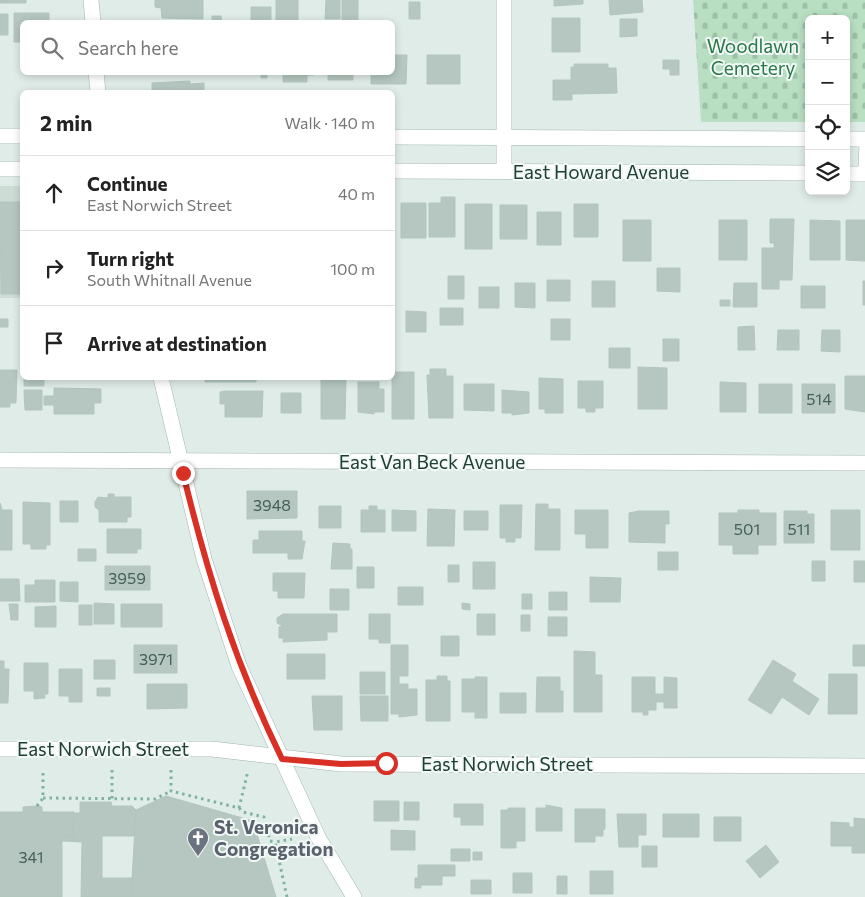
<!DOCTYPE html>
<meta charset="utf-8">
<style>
:root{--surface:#fff;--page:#f2f2f2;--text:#222;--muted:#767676;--line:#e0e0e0}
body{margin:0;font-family:Commissioner,sans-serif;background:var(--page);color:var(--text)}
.controls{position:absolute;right:15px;top:15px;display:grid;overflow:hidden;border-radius:8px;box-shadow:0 2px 8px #0003}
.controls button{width:45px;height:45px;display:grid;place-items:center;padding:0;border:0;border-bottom:1px solid var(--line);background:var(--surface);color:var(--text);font:25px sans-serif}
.stop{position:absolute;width:15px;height:15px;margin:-11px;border:4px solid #d93025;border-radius:50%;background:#fff}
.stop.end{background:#d93025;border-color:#fff;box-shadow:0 1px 5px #0008}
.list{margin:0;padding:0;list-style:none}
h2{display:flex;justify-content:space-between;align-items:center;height:65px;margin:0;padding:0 20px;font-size:21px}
h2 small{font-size:16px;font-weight:400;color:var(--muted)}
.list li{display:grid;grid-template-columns:32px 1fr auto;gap:15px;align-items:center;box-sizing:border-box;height:75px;padding:0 20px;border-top:1px solid var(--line)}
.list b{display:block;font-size:19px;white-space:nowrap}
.list p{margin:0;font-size:16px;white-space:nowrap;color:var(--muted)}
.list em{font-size:16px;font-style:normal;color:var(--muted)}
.icon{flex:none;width:28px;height:28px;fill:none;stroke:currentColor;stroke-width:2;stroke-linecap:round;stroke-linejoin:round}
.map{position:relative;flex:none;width:865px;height:897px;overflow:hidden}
.search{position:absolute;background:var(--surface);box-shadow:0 2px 8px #0003;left:20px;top:20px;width:375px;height:55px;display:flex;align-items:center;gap:12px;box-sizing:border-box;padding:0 18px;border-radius:8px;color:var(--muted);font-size:19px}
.panel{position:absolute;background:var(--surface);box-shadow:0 2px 8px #0003;left:20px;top:90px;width:375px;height:290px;border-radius:8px}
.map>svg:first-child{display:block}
</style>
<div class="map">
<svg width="865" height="897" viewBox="0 0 865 897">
<defs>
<pattern id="cemetery-stones" width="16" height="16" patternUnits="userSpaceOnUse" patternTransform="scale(1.25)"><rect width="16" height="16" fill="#b8dfc2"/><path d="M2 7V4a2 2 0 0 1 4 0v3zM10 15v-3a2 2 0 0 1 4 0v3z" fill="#9ec0a7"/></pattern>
</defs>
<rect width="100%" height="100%" fill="#e0ece7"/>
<!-- built -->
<path fill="#cedcd6" d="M0,186H22V298H0Z"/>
<!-- cemetery -->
<path fill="url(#cemetery-stones)" d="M693,0H865V122H846V19H809V122H701Z"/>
<!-- building -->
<path fill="#b5c7c0" stroke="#b2c6be" d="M0,0H26V3H0Z
M155,0H203V19L162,18L161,8L155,7Z
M276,0H298V21H276Z
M326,0H340V19H325Z
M342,0H358V21H342Z
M554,0H583V4L554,6Z
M609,0H642L643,12L610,15Z
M409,2H420V19H409Z
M251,7H271V22H251Z
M14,13H49V22H22V42H14Z
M0,14H8V35H0Z
M212,16H221L222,22H212Z
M552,18H580V52H552Z
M620,19H637V36L620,37Z
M392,55H407L406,84H371V72H392Z
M427,55H460V84H427Z
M663,60H679V75H670V69H663Z
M574,64H608V68H616L617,93L572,94V100H553V80H571V67H574Z
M261,72H267V78H261Z
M283,72H314V75H307V82H283Z
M328,72H353V80H328Z
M190,81V84L204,83V92H152V83Z
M441,197H455V237H429V203H441Z
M0,202H22V294H1Z
M401,203H426V238H401Z
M465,204H492V249H465Z
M574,204H598V237H574Z
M500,205H527V239H500Z
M537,212H561V245H537Z
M770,219H794L792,280H779V289H762V248H774V243H770Z
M623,220H651V261H623Z
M719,220H747V260H719Z
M810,220L840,221V260H810Z
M846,220H865V261L846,260Z
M657,268H680V292L657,291Z
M448,276H464V299H448Z
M547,280H570V301H547Z
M592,281H615V307H592Z
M863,281H865V305H863Z
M515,283H535V308L515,307Z
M734,283H757V307H733Z
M801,286H825V308H801Z
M479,287H499V308H479Z
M720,300H730V306H720Z
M440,308H463V325H440Z
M406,311L426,312V332H406Z
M0,319H8V327H0Z
M551,319H570V340H551Z
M754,326L755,350H738V327Z
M778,330H799V350H777Z
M822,330H840V352L821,351Z
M663,339H679V361H663Z
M609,348H630V368H609Z
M638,367L667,368V409H638Z
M430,369H446V376H453V418H429L427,375H430Z
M0,370H17L16,403H10V407H0Z
M392,372H414V419H392Z
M845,376H865V412L845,409Z
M24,378H44V386H24Z
M205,378H256V382H205Z
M539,378L563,379V413H545V409H539Z
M321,379L346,380L345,419H321Z
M578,381H603V408H595V412H586V408H578Z
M358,382H379V389H384V412H374V414L358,412Z
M720,382L746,383V412H720Z
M464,384H494V411L464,410Z
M759,384H792V413H759Z
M802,384H835V413H802Z
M54,388L101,389V403H94V414H54V405H44V396H54Z
M24,390H42V410H25Z
M502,390L529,392V413L512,415V413H502Z
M226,391H263L262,417H225V404H220V392Z
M281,393H301V413H281Z
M247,491H297V518L247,519Z
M108,494H114V497H131V517H127V522H99V510L95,507V502L98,497L108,498Z
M60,501H78V522H60Z
M23,502L50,503V545H46V549H31V544H23Z
M0,503L2,510H12V550H0Z
M536,504H548V509H560V550H535Z
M500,505H522L521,538H515V542H506V538H500Z
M319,506H341V528H319Z
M369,506H377V510H385V532H361V510H369Z
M428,509L455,510L454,546H427Z
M392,510L416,511V531H392Z
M575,510H608V548H586V534H575Z
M738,510H759V513H776V545H758V554H733V545H719V513H738Z
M831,510H860V550H831Z
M464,511H488V530H464Z
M639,511H669V524H665V543L629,542V513Z
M784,511H807V514H814V543H784Z
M107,529H141V549H137V553H107Z
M259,531H302V541H305L302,559H288V553H253V540H259Z
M333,543L350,544V549H352V569H331Z
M78,549H96V561H78Z
M658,552H678V570H658Z
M812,561H825V581H812Z
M854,561H865V582H854Z
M473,562H495V589H473Z
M448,565H459V582H448Z
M105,566H150V590H105Z
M357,567H374V588H357Z
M273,573H305L304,598H278V591H273Z
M590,577L621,578L620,602H590Z
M0,579H19L20,601H0Z
M35,580H55V602H25V585H35Z
M60,582H78V602L60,601Z
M398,587H423V605H398Z
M330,589H349V610H330Z
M549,592H567V610H549Z
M522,594H532V609H522Z
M94,603L114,604V624H94Z
M462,603L470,604V610L462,609Z
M9,604H18V620H11Z
M121,604H162V627H121Z
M79,605H92V625H79Z
M56,606V627H35V607Z
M283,614H337V632H327V640L283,642V638H279V627L283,626L277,623V618Z
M369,614H390V643H379V639H369Z
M477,614H495V635H477Z
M521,615H530V631H521Z
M548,617H567V636H548Z
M441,636H459V656H441Z
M134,645H177V673H134Z
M391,645H408V676H399V684H408V689H417V715L399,717V714H391Z
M853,645H865V666H853Z
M574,651L595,652V675H602V712H574Z
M287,654H325V679H287Z
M94,660H115V679H94Z
M773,660L796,674L792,681L819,699L809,715L782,697L771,714L748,700Z
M0,661H4V669H9L8,703H0Z
M24,663H48V694H45V698L34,699V691H24Z
M59,669H82V702H69V696H59Z
M360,672H385V694H360Z
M829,674H857V714H828Z
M437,676H447V681H450V721H426V680H437Z
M475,677H487V718H475V712H462V679H475Z
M537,677H560V691H563V712H536Z
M632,677H655V694H664V677L677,678V708H664V702H656V710H648V715H643V712H632Z
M147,684H187V708L147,709Z
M97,688H110V696H97Z
M500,693H526V713H500Z
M312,696H342V730H314Z
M360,696H388V721H361Z
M166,796L253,821L276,897H131L136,810Z
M374,801H399V821H374Z
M80,802H111L112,806H132L136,810L134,836H102V878H132L131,897H81L82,842L62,841V836H73L74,813H80Z
M404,802H419V820H404Z
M454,804H483V825H461V817H454Z
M546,805L562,808V831H536V808H546Z
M37,806L42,807V812H74L73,836H62V897H0V812H23V807Z
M508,808H525V841H516V848H501V810H508Z
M575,809H605V829L603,830V836H595V842H575Z
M617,814H646V835H638V847H619Z
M663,814H699V837H663Z
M714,817H741V841H714Z
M854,818L865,819V853H852V846H831V822L849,823V827H854Z
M391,830L415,831V850H391Z
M766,845L779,862L760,878L746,861Z
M642,846H657V867H642Z
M451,849H470V861H451Z
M473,852H482V860H473Z
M418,865H455V876H442V885H421V888H415V878H418Z
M590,871H613V894H590Z
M513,873H532V893H513Z
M557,876H567V894H557Z
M471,880H491V894H471Z"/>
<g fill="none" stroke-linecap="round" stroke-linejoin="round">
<!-- lane casing -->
<g stroke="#a3b4ae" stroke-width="12">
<path id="lane" d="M864,174L865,139"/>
</g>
<!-- street casing -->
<g stroke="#a3b4ae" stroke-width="16">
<path id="street" d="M504,171V0
M0,460L865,463
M0,749H212L341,764L865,766"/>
</g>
<!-- secondary casing -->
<g stroke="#9eb8af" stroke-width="16">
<path id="secondary" d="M91,0L93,22
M96,72L98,92
M0,136H22
M392,137L809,139
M846,139H865
M0,169H22
M392,171L809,173
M846,174H865
M161,378L204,559L239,666L318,837L354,897"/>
</g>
<!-- path -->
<path stroke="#7fb2a1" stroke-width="3" stroke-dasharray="2.5 4" stroke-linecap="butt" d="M112,770V799
M171,770V791L239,808L248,771
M43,798L155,799L171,791
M37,806L43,798V770
M239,808L243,812L264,817L270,841L275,842
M287,897L275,842L292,839"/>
<!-- lane -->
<use href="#lane" stroke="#fff" stroke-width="11"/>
<!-- street -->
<use href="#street" stroke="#fff" stroke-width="15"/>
<!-- secondary -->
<use href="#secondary" stroke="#fff" stroke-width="15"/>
</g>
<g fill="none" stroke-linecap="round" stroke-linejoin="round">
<!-- route -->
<path stroke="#d93025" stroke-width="6" d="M183,473C208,576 235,663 282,759L341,764L386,763"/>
</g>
<!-- icons -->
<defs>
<g id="church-pin" transform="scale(1.125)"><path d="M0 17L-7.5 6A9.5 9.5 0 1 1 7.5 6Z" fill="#6b7280" stroke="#f1f8f5"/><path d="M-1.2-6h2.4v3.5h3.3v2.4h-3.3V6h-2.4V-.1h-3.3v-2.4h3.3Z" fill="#fff"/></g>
</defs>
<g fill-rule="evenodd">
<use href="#church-pin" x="198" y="838"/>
</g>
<g text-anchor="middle" stroke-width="4" stroke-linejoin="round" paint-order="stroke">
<!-- number labels -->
<g font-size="16" fill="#456058">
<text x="819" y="405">514</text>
<text x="272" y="511">3948</text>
<text x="747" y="535">501</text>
<text x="799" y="535">511</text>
<text x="127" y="584">3959</text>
<text x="156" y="665">3971</text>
<text x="31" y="863">341</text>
</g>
<!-- park labels -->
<g font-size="19" fill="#287746" stroke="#f1f8f5">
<text x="753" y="53">Woodlawn<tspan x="753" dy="22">Cemetery</tspan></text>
</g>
<!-- street labels -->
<g font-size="19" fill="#203e35" stroke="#f1f8f5">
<text x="601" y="179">East Howard Avenue</text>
<text x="432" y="469">East Van Beck Avenue</text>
<text x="103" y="756">East Norwich Street</text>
<text x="507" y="771">East Norwich Street</text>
</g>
<!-- worship labels -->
<g font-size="19" font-weight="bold" fill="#5b616d" stroke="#f1f8f5" text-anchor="start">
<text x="214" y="834">St. Veronica<tspan x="214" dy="22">Congregation</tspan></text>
</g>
</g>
</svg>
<div class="controls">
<button>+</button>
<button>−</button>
<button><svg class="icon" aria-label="locate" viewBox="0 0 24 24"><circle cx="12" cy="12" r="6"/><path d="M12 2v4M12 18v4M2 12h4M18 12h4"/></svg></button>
<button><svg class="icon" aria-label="layers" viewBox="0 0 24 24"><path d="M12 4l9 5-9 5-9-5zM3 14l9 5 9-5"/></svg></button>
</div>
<div class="stop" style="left:386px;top:763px"></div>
<div class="stop end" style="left:183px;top:473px"></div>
<div class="search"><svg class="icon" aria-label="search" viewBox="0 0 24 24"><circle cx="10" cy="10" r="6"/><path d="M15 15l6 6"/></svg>Search here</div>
<section class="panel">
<h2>2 min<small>Walk · 140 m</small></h2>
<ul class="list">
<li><svg class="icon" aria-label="ahead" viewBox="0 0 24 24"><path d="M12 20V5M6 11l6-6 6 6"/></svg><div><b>Continue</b><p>East Norwich Street</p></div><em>40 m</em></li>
<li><svg class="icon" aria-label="right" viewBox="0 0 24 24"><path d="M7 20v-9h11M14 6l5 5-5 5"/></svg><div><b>Turn right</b><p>South Whitnall Avenue</p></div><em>100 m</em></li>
<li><svg class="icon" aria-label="arrive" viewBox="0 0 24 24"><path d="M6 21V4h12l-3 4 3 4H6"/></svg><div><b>Arrive at destination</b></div></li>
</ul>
</section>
</div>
